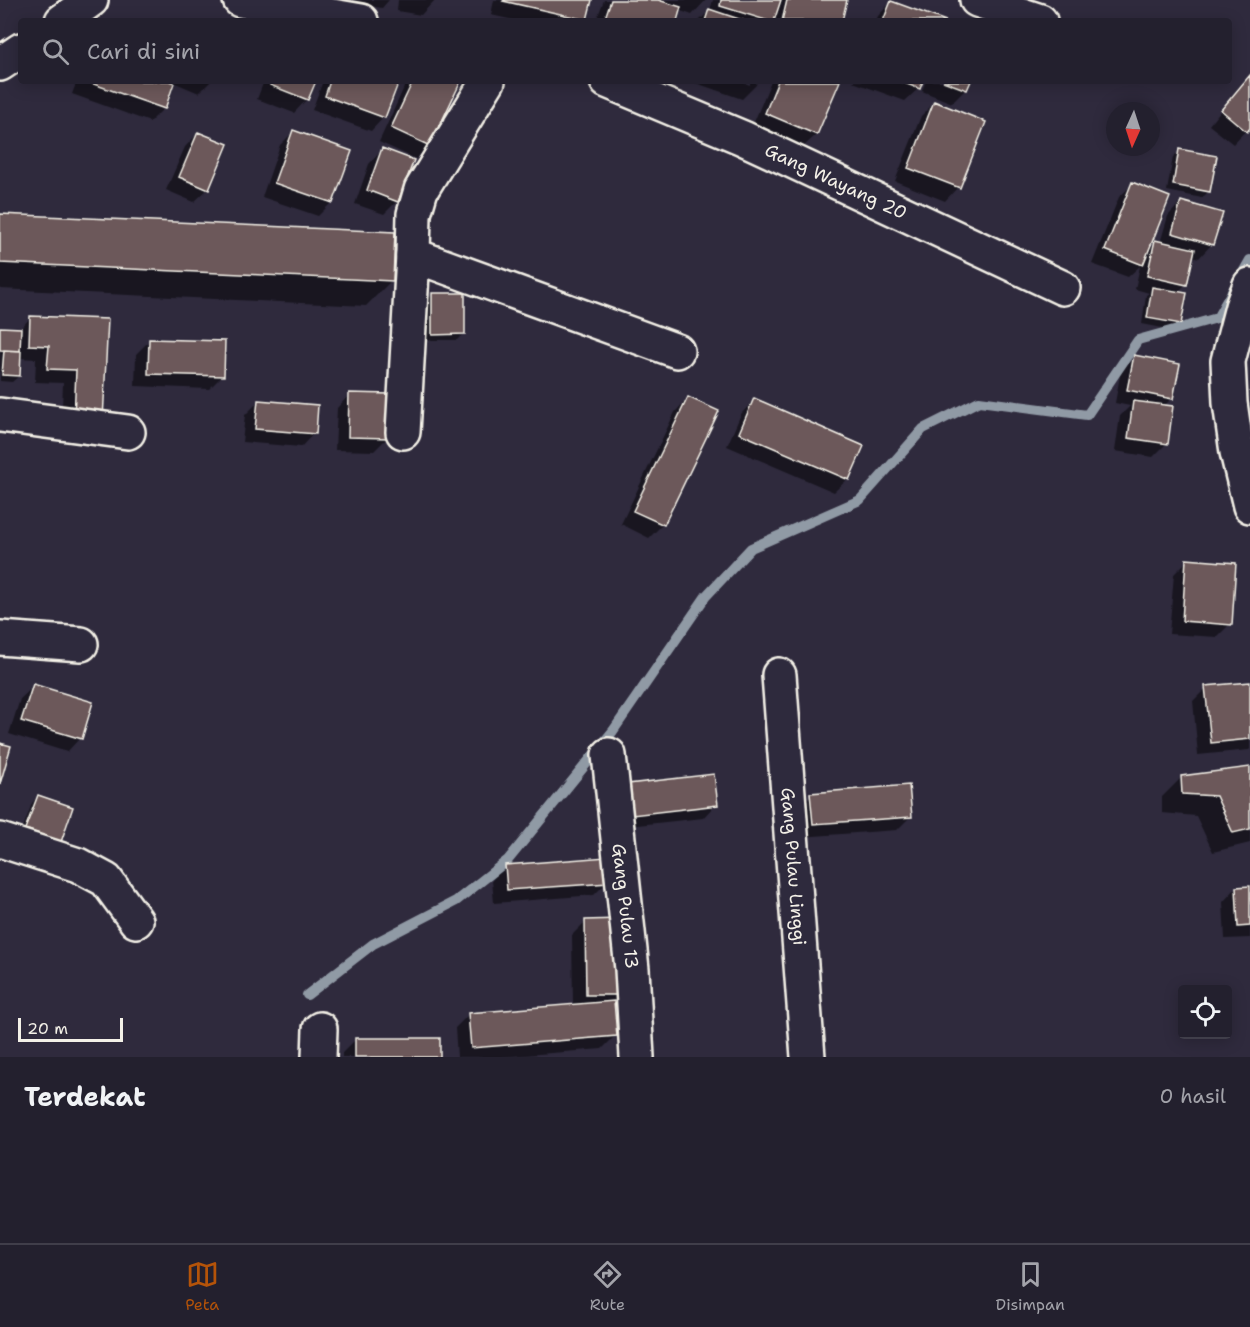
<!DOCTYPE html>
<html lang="id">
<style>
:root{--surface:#23202e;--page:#2b2836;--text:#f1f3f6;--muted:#a3a3aa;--line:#403e4a;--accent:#b45309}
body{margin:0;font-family:"Shantell Sans",sans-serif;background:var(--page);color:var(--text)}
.controls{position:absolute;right:18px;bottom:18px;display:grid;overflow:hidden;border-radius:6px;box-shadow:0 3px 15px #0003}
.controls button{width:54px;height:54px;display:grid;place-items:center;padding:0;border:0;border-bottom:2px solid var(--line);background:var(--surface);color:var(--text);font:30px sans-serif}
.compass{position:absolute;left:1106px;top:102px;width:54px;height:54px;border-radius:50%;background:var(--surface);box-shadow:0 3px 15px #0003;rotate:183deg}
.scale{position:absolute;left:18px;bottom:15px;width:105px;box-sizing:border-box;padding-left:6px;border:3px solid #f4f1e8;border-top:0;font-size:16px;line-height:21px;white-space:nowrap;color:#f4f1e8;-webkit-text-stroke:4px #2f2a3d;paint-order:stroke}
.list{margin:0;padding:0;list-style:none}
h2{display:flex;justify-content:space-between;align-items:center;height:78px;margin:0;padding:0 24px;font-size:26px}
h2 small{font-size:20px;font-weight:400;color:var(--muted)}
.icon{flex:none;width:33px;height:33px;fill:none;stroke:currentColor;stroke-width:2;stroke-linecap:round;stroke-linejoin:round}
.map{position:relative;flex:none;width:1250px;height:1057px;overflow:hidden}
.search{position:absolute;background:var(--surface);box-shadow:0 3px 15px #0003;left:18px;right:18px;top:18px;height:66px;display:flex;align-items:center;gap:15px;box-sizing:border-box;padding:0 21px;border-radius:6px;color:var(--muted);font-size:22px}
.sheet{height:186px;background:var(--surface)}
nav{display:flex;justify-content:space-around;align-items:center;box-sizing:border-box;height:84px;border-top:2px solid var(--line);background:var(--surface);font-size:16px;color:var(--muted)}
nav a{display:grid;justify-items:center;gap:3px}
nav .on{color:var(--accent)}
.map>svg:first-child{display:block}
</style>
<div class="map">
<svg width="1250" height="1057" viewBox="0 0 1250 1057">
<rect width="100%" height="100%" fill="#2f2a3d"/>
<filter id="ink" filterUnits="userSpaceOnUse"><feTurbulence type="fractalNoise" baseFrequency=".0167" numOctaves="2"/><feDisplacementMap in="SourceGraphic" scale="12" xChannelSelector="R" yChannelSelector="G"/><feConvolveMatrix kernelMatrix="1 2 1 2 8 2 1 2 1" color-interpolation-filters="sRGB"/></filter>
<g filter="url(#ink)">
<!-- shadow -->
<path fill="#0007" d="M353,0H389L382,8L353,3Z
M398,0H435L421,15L397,11Z
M494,0H590L585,21H518L491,15Z
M604,0H706L692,15L678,10L675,21H596Z
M713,0H846L841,21H699L710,10Z
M891,2L943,21H876L878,16Z
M1250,74V126L1233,144L1209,125Z
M77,81H164L173,83L163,109L150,122L72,94Z
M174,81H211L199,93L173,82Z
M264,81H314L307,99L294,113L257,99Z
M323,81H397L384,117L371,131L312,110Z
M407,81H459L429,145L416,159L379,142Z
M690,81H738L750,85V82L747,81H757L756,85L742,99Z
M771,81H839L816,135L802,148L752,127Z
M854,81H921L919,88L905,101L853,82Z
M926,81H969L966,89L952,103L922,91Z
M934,103L958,187L945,201L895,181L921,116Z
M293,132L332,202L318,216L262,197L280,145Z
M198,133L208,189L194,202L166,190L185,147Z
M382,150L397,201L384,214L355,204L369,164Z
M1180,151L1209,191L1202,198L1167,191L1173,157Z
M1133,184L1147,251L1156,242L1160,243L1168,216L1181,202L1212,244L1199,258L1192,256L1185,285L1177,293L1180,323L1173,330L1142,324L1146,295L1149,293L1135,289L1140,266L1128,277L1092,264L1119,197Z
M0,215L392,280L366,306L0,289Z
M432,295L464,333L457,340H426V301Z
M30,318L106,321L102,420L61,432L63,383L35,382L36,359L19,358V376L12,382L0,381V329L19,330Z
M150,340L223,375L209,389L135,386L136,354Z
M1135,357L1172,398L1164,406L1167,443L1153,457L1115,451L1120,416L1130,406L1115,403L1121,370Z
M350,394L388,437L374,451L335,450L337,408Z
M688,398L663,524L649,538L621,524L675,412Z
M754,400L848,479L834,492L727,446L741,414Z
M258,402L314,433L301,447L242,442L245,415Z
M1187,561L1230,624L1217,637L1169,634L1174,574Z
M1250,683V749L1249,750L1198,755L1193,701L1206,688Z
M34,686L80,738L67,752L9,734L20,699Z
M1250,769V843L1213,852L1196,816L1162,813V797L1182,777Z
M811,795L910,817L897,830L800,837L798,808Z
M38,796L59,841L53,848L20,836L32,803Z
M615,799L716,804L703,818L619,827Z
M505,866L607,882L594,895L494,903L492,880Z
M1250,887V938L1225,939L1223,902L1236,888Z
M586,921L620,994L613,1002L616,1035L602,1049L501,1057H457L455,1028L468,1015L573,1006L572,935Z
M355,1040L439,1057H342V1053Z"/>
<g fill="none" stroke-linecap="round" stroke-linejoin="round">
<!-- stream -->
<path stroke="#909aa5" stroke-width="10" d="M307,995L373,944L456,901L508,860L613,731L706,596L751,548L860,500L923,429L979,401L1087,415L1138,340L1217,318L1250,260"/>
</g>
<!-- building -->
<path fill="#6c585a" stroke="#f4f1e8" stroke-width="1.5" d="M504,0H592L587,20L503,1Z
M611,0H658L681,7L677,21H604Z
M721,0H781L774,21H769L720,6Z
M787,0H847L842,21H782Z
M891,1L946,21H883Z
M709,9L745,21H705Z
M1250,75V128L1247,132L1221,110Z
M85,81H169L174,83L165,109Z
M271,81H316L308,100L270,85Z
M330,81H399L385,118L325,96Z
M413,81H461L430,146L391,128Z
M778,81H840L817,135L765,113Z
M899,81H923L920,89Z
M943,81H971L967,90Z
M934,101L986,122L960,188L908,168Z
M293,130L352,151L333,203L274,183Z
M198,132L228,144L209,190L179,177Z
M382,148L414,160L398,202L367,190Z
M1179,149L1217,156L1210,192L1173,185Z
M1132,182L1170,197L1143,265L1105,250Z
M1181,201L1223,213L1213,245L1172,233Z
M0,214L395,232L393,281L0,263Z
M1155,240L1195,249L1187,285L1147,276Z
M1152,287L1187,293L1181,324L1147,318Z
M432,293H465V334L432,335Z
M30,316L108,319L103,420L74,419L76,370L47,369L49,346L29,345Z
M0,327L21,328L20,351L0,350Z
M149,339L225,341L224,376L148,374Z
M4,350L21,351L20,376L2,375Z
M1134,355L1180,364L1173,399L1127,390Z
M349,393L390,394L389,438L348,437Z
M688,397L719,411L664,525L633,511Z
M754,398L864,446L849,480L739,433Z
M258,400L318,405L316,434L255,429Z
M1133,401L1173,406L1168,444L1128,438Z
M1186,559L1236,563L1232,625L1182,621Z
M1250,682V739L1211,743L1205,686Z
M33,684L93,702L82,739L21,721Z
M0,743L11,746L0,784Z
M1250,767V829L1233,833L1216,796L1182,794L1181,776Z
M714,774L718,805L632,815L628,784Z
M909,785L912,817L813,824L810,793Z
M38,795L73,807L61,842L25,829Z
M607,857L609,883L507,890L505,865Z
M1250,886V926L1238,927L1236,887Z
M620,919L622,995H586L585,920Z
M614,1001L617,1036L471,1048L468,1013Z
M355,1038H440V1057H355Z"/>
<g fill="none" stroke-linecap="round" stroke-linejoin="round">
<!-- minor casing -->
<g stroke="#f4f1e8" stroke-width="38">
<g id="minor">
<path d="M240,0L361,21"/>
<path d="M977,0L1040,21"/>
<path d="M62,21L91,0"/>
<path d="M0,64L21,50"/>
<path id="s1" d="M607,81L743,138L1063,288"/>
<path d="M413,255L677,351"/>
<path d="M1250,285L1242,307L1228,361L1230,403L1237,452L1250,506"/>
<path d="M0,415L128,432"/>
<path d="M403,432L413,255L414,214L421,190L488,81"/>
<path d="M0,638L81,644"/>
<path id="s2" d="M779,675L808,1057"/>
<path id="s3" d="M609,755L632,969L637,1057"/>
<path d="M0,840L78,865L106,880L136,921"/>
<path d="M319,1057L320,1029"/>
</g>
</g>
<!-- minor -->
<use href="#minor" stroke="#2f2a3d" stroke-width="33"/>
</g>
</g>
<g text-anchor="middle" stroke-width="4.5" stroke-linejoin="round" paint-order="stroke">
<!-- street labels -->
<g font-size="18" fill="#f4f1e8" stroke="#2f2a3d">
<text dy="6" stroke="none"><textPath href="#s1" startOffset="250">Gang Wayang 20</textPath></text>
<text dy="6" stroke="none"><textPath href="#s2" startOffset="192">Gang Pulau Linggi</textPath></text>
<text dy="6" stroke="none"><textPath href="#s3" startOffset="152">Gang Pulau 13</textPath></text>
</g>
</g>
</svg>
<div class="controls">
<button><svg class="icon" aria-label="locate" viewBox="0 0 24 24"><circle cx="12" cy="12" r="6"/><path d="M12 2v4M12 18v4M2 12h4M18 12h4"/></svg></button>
</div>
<svg class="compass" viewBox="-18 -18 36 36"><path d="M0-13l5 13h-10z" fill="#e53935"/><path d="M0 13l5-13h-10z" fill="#a3a3aa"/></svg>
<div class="scale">20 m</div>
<div class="search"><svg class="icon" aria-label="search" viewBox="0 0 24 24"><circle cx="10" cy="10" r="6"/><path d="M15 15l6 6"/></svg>Cari di sini</div>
</div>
<section class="sheet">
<h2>Terdekat<small>0 hasil</small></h2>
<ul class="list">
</ul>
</section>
<nav>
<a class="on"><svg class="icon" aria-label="map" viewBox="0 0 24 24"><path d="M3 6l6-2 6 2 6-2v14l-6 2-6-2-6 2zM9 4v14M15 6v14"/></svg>Peta</a>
<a><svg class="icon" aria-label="directions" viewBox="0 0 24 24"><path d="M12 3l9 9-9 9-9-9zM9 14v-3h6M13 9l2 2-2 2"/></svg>Rute</a>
<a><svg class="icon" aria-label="saved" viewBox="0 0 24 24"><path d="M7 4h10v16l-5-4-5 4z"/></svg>Disimpan</a>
</nav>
